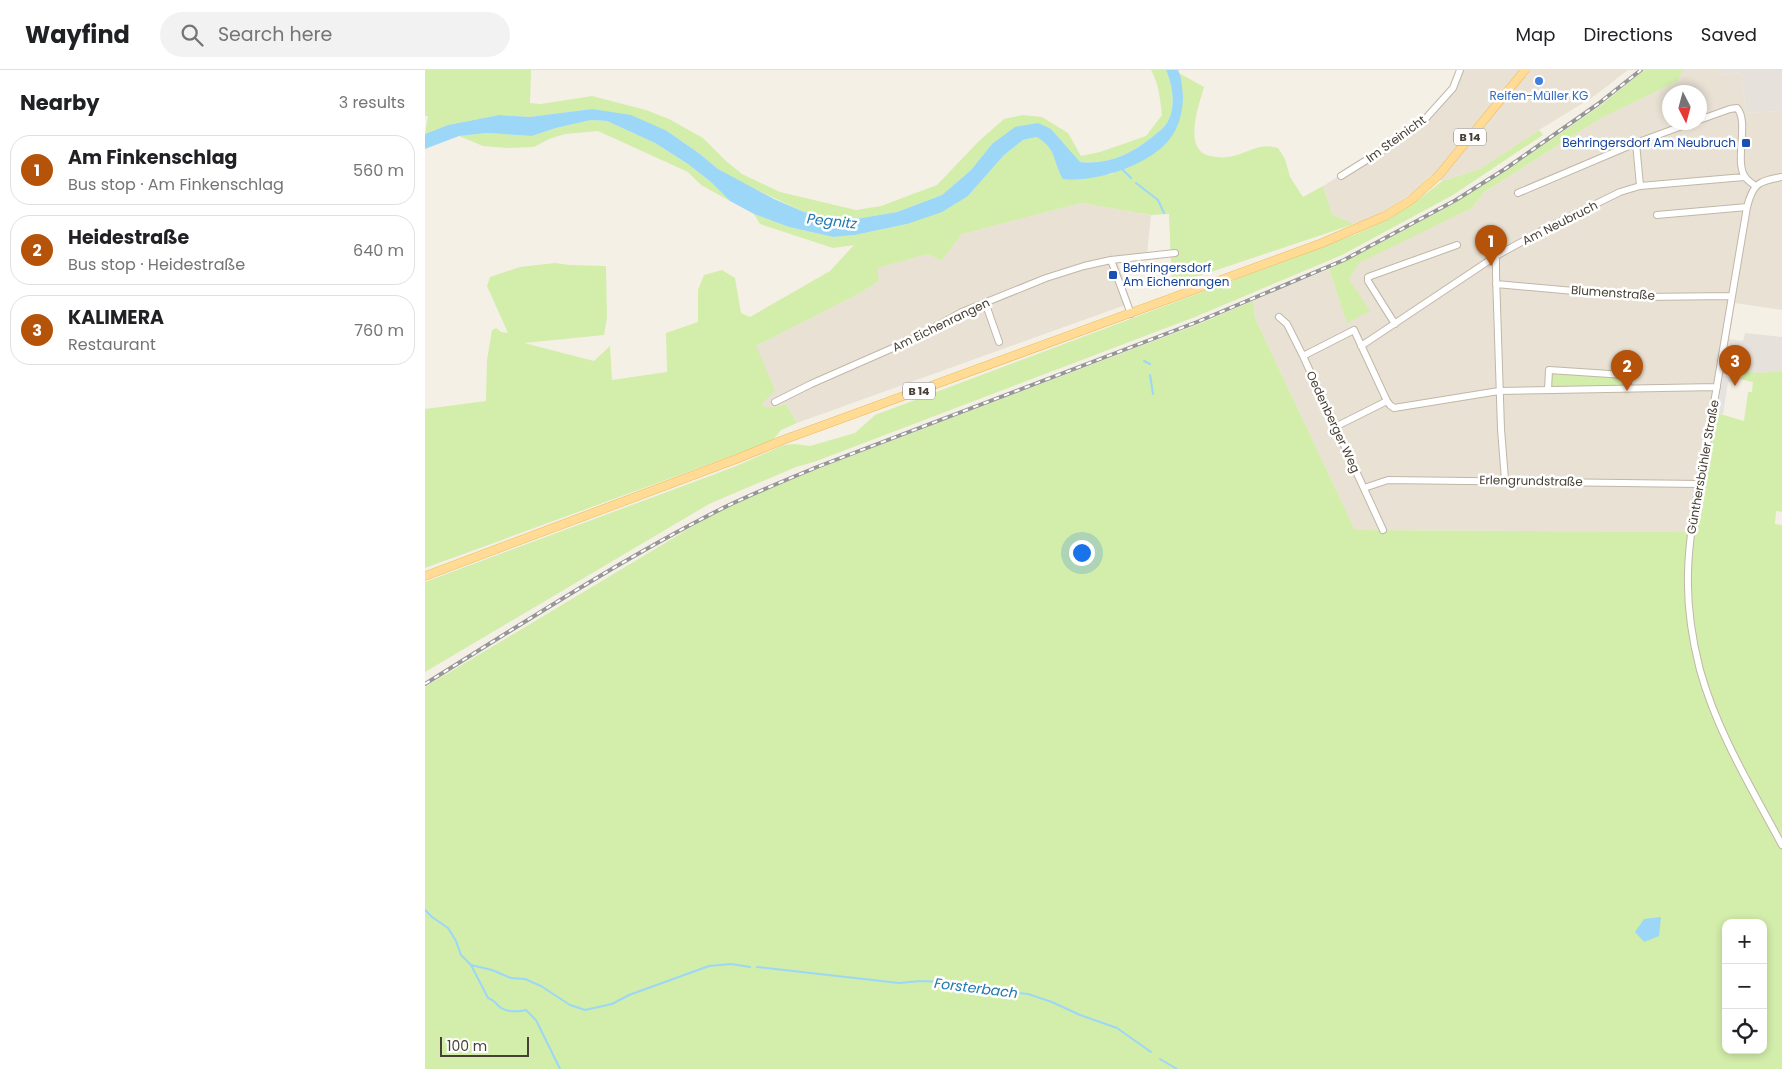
<!DOCTYPE html>
<meta charset="utf-8">
<style>
:root{--surface:#fff;--page:#f2f2f2;--text:#202124;--muted:#757577;--line:#e0e0e0;--accent:#b45309}
body{margin:0;font-family:Poppins,sans-serif;background:var(--page);color:var(--text)}
.controls{position:absolute;right:15px;bottom:15px;display:grid;overflow:hidden;border-radius:10px;box-shadow:0 2px 8px #0003}
.controls button{width:45px;height:45px;display:grid;place-items:center;padding:0;border:0;border-bottom:1px solid var(--line);background:var(--surface);color:var(--text);font:25px sans-serif}
.compass{position:absolute;left:1237px;top:15px;width:45px;height:45px;border-radius:50%;background:var(--surface);box-shadow:0 2px 8px #0003;rotate:174deg}
.scale{position:absolute;left:15px;bottom:12px;width:89px;box-sizing:border-box;padding-left:5px;border:2px solid #484035;border-top:0;font-size:14px;line-height:18px;white-space:nowrap;color:#484035;-webkit-text-stroke:4px #fff;paint-order:stroke}
.you{position:absolute;left:656px;top:482px;width:18px;height:18px;margin:-12px;border:4px solid #fff;border-radius:50%;background:#1a73e8;box-shadow:0 0 0 8px #1a73e833}
.badge{display:grid;place-items:center;width:32px;height:32px;border-radius:50%;background:var(--accent);color:#fff;font-size:16px;font-weight:700}
.pin{position:absolute;translate:-50% -41px;filter:drop-shadow(0 1px 2px #0008)}
.pin::after{content:'';position:absolute;top:26px;width:18px;height:15px;background:inherit;clip-path:polygon(0 0,100% 0,50% 100%)}
.list{margin:0;padding:0;list-style:none}
h2{display:flex;justify-content:space-between;align-items:center;height:65px;margin:0;padding:0 20px;font-size:21px}
h2 small{font-size:16px;font-weight:400;color:var(--muted)}
.list li{display:grid;grid-template-columns:32px 1fr auto;gap:15px;align-items:center;box-sizing:border-box;height:70px;margin:0 10px 10px;padding:0 10px;border:1px solid var(--line);border-radius:20px}
.list b{display:block;font-size:19px;white-space:nowrap}
.list p{margin:0;font-size:16px;white-space:nowrap;color:var(--muted)}
.list em{font-size:16px;font-style:normal;color:var(--muted)}
.icon{flex:none;width:28px;height:28px;fill:none;stroke:currentColor;stroke-width:2;stroke-linecap:round;stroke-linejoin:round}
.map{position:relative;flex:none;width:1357px;height:999px;overflow:hidden}
header{display:flex;align-items:center;gap:30px;box-sizing:border-box;height:70px;padding:0 25px;background:var(--surface);border-bottom:1px solid var(--line)}
header strong{font-size:24px}
nav{display:flex;gap:28px;margin-inline-start:auto;font-size:18px}
.search{width:350px;height:45px;background:var(--page);display:flex;align-items:center;gap:12px;box-sizing:border-box;padding:0 18px;border-radius:28px;color:var(--muted);font-size:19px}
main{display:flex}
aside{flex:1;background:var(--surface)}
.map>svg:first-child{display:block}
</style>
<header>
<strong>Wayfind</strong>
<div class="search"><svg class="icon" aria-label="search" viewBox="0 0 24 24"><circle cx="10" cy="10" r="6"/><path d="M15 15l6 6"/></svg>Search here</div>
<nav><a>Map</a><a>Directions</a><a>Saved</a></nav>
</header>
<main>
<aside>
<h2>Nearby<small>3 results</small></h2>
<ul class="list">
<li><span class="badge">1</span><div><b>Am Finkenschlag</b><p>Bus stop · Am Finkenschlag</p></div><em>560 m</em></li>
<li><span class="badge">2</span><div><b>Heidestraße</b><p>Bus stop · Heidestraße</p></div><em>640 m</em></li>
<li><span class="badge">3</span><div><b>KALIMERA</b><p>Restaurant</p></div><em>760 m</em></li>
</ul>
</aside>
<div class="map">
<svg width="1357" height="999" viewBox="0 0 1357 999">
<rect width="100%" height="100%" fill="#f5f0e6"/>
<!-- residential -->
<path fill="#e9e1d4" fill-rule="evenodd" d="M1031,0H1203L1168,27L1114,60L1055,99L1017,111L1006,105L989,122L966,137L949,147L929,154L907,144L898,116L963,75L1000,47L1025,16Z
M1258,0H1294L1296,5L1316,2L1321,43L1357,41V240L1310,233L1272,462L930,460L830,248L828,231L904,199L922,252L944,241L924,209L933,193L1047,138L1059,122L1176,48L1253,11ZM1244,22H1274V52H1244Z
M656,133L726,145L722,185L693,193L706,233L372,353L361,334L348,337H339L331,276L435,223L454,211L451,198L503,184L516,191L537,164Z"/>
<!-- industrial -->
<path fill="#e7e1db" d="M1294,0H1357V41L1321,43L1316,2L1296,5Z
M1320,263L1357,267V301L1334,303L1299,297L1304,269L1318,271Z"/>
<!-- green -->
<path fill="#d3edab" fill-rule="evenodd" d="M0,0H106L105,33L116,34L167,26L221,40L244,49L278,68L301,91L317,104L355,122L431,140L456,136L512,115L554,71L579,49L598,45L617,47L643,63L656,86L675,82L721,66L737,45C735,29 734,14 726,0H741C747,14 751,34 744,49C740,58 733,62 726,68C705,85 681,95 654,92L626,59L567,74L546,100L517,125L472,142L431,149L406,148L379,142L317,113L293,99L275,84L242,61L167,39L104,47L74,45L23,55L0,64L3,46H0Z
M1219,0H1258L1253,11L1176,48L1059,122L1047,138L934,193L924,209L945,241L922,253L904,199L927,188L1032,132L1082,100L1175,36Z
M754,3L779,17C774,35 757,80 785,86C794,88 803,88 812,85C828,80 836,73 853,78L860,89L865,107L878,127L898,116L907,144L929,154L747,215L744,144L726,145L656,133L537,164L516,191L503,184L452,198L454,211L435,223L331,276L350,320L338,333L339,337H348L361,334L372,353L356,360L347,371L0,498V339L61,331L62,290L67,260L71,258L76,262L83,263L62,216L65,207L95,197L130,193L145,195L181,196L182,248L179,265L99,273L169,291L185,276L187,310L242,302L241,263L273,252V220L279,205L297,200L310,208L316,243L325,247L405,201L429,175L408,178L335,154L329,144L364,157L408,167L430,165L482,154L543,126L579,85L598,70L612,67C628,76 629,85 634,102L680,105L687,104L756,45C758,31 758,18 754,3Z
M166,50L182,51L230,73L263,94L286,112L305,131L276,115L263,102L173,61L140,64L124,69L109,77L82,78L58,76L34,66L62,63L107,66L131,58Z
M1114,60L1118,65L1028,125L917,185L770,247L389,392L371,397L284,434L0,602V512L309,397L359,375L371,374L385,376L430,363L450,345L929,165L960,151L993,130L1017,111L1055,99Z
M828,231L830,248L930,460L1272,462L1292,343L1319,351L1323,322H1327L1328,312L1314,309L1316,300L1334,303L1357,301V442L1351,441L1350,454L1357,455V999H0V617L295,440L390,400L774,254ZM1301,853H1338V980H1301Z
M1126,303L1196,306L1200,310L1197,316L1125,317Z"/>
<!-- parking -->
<path fill="#e5e2df" d="M1298,306L1308,307V312H1303L1298,344L1292,343Z"/>
<!-- water -->
<path fill="#9dd7f7" d="M741,0H753C757,8 757,17 758,26C758,41 754,58 744,70C724,95 670,113 638,109C627,91 633,80 612,67L598,70L579,85L543,126L517,142L482,154L430,165L408,167L364,157L329,144L305,131L286,112L263,94L230,73L182,51L166,50L131,58L107,66L62,63L34,66L0,79V64L23,55L74,45L104,47L167,39L206,45L242,61L275,84L293,99L349,129L379,142L406,148L431,149L472,142L517,125L546,100L567,74L590,57L613,53L626,59L655,92C681,95 705,85 726,68C733,62 740,58 744,49C751,34 747,14 741,0Z
M1236,847L1234,866L1219,872L1210,862L1219,849Z"/>
<g fill="none" stroke-linecap="round" stroke-linejoin="round">
<!-- stream -->
<path stroke="#9dd7f7" stroke-width="2" d="M697,99L706,108
M711,113L733,130L739,143
M719,291L725,294
M725,305L728,324
M0,840L7,847L23,858L31,871L36,885L46,895L63,928C72,931 70,934 76,938C83,942 94,942 101,940L111,950L135,999
M46,895L67,900L86,908L100,909L116,916L145,935L160,940L187,934L204,925L284,896L306,894L325,897
M332,897L474,913L496,911L521,912L550,919L603,924L627,932L655,945L692,958L726,982
M735,989L752,999"/>
<!-- minor casing -->
<g stroke="#c1b7a8" stroke-width="8">
<path id="minor" d="M1274,50L1305,39L1312,38C1325,52 1308,93 1321,108C1323,111 1327,113 1330,116
M916,106L964,76L1001,48L1028,18L1035,0
M1357,107C1334,111 1328,113 1322,137C1310,211 1297,284 1285,357C1277,405 1264,454 1263,503C1262,536 1267,569 1275,600C1292,662 1327,719 1357,775
M1215,116L1211,73L1268,52
M1093,123L1211,73
M1232,145L1322,137
M1071,186V205L1076,359L1080,410
M686,190L706,244
M1071,214L1216,227L1306,226
M560,232L574,272
M854,247L862,254L878,286L958,460
M970,254L943,211V207L1032,175
M936,276L1071,186L1120,159L1195,122L1215,116L1319,107
M878,286L929,260L962,331L965,335L969,338L1074,321L1292,317
M1123,320L1124,300L1200,305L1203,312L1201,318
M350,332L386,314L486,270L537,242L621,208L659,196L686,190L750,183
M910,357L962,331
M939,418L963,410L1275,414"/>
</g>
<!-- major casing -->
<g stroke="#efbb5a" stroke-width="9">
<path id="major" d="M0,506L314,388L358,370L897,173L960,146L986,130L1014,105L1100,0"/>
</g>
<!-- minor -->
<use href="#minor" stroke="#fff" stroke-width="6"/>
<!-- major -->
<use href="#major" stroke="#ffdb95" stroke-width="8"/>
<!-- rail casing -->
<g stroke="#969696" stroke-width="4">
<path id="rail" d="M0,614C98,553 195,490 298,438C329,423 361,410 392,397L772,252L919,190L1031,130L1080,99L1173,34L1216,0"/>
</g>
<!-- rail -->
<use href="#rail" stroke="#fff" stroke-width="2" stroke-dasharray="5.5" stroke-linecap="butt"/>
</g>
<!-- markers -->
<circle fill="#3f7fe0" stroke="#fff" stroke-width="2" cx="1114" cy="11" r="5"/>
<g fill="#1a4fb4" stroke="#fff" stroke-width="2">
<rect x="1316" y="68" width="10" height="10" rx="2.5"/>
<rect x="683" y="200" width="10" height="10" rx="2.5"/>
</g>
<g text-anchor="middle" stroke-width="5" stroke-linejoin="round" paint-order="stroke">
<!-- shield labels -->
<g fill="#fff" stroke="#7f7972" stroke-width="1">
<rect x="1029" y="58.5" width="32" height="17" rx="4"/>
<rect x="478" y="312.5" width="32" height="17" rx="4"/>
</g>
<g font-size="11" font-weight="bold" fill="#484035">
<text x="1045" y="71">B 14</text>
<text x="494" y="325">B 14</text>
</g>
<!-- shop labels -->
<g font-size="12" fill="#366cbe" stroke="#fff">
<text x="1114" y="30">Reifen-Müller KG</text>
</g>
<!-- street labels -->
<g font-size="12" fill="#484035" stroke="#fff">
<text transform="translate(971 69) rotate(-36)" y="4">Im Steinicht</text>
<text transform="translate(1135 153) rotate(-27)" y="4">Am Neubruch</text>
<text transform="translate(1188 223) rotate(4)" y="4">Blumenstraße</text>
<text transform="translate(516 255) rotate(-26)" y="4">Am Eichenrangen</text>
<text transform="translate(908 352) rotate(65)" y="4">Oedenberger Weg</text>
<text transform="translate(1278 397) rotate(-80)" y="4">Günthersbühler Straße</text>
<text transform="translate(1106 411) rotate(1)" y="4">Erlengrundstraße</text>
</g>
<!-- transit labels -->
<g font-size="12" fill="#164399" stroke="#fff" text-anchor="end">
<text x="1311" y="77">Behringersdorf Am Neubruch</text>
<text x="698" y="202" text-anchor="start">Behringersdorf<tspan x="698" dy="14">Am Eichenrangen</tspan></text>
</g>
<!-- water labels -->
<g font-size="14" font-style="italic" fill="#2179ae" stroke="#fff">
<text transform="translate(407 151) rotate(6)" y="5">Pegnitz</text>
<text transform="translate(551 918) rotate(7)" y="5">Forsterbach</text>
</g>
</g>
</svg>
<div class="controls">
<button>+</button>
<button>−</button>
<button><svg class="icon" aria-label="locate" viewBox="0 0 24 24"><circle cx="12" cy="12" r="6"/><path d="M12 2v4M12 18v4M2 12h4M18 12h4"/></svg></button>
</div>
<svg class="compass" viewBox="-18 -18 36 36"><path d="M0-13l5 13h-10z" fill="#e53935"/><path d="M0 13l5-13h-10z" fill="#757577"/></svg>
<div class="scale">100 m</div>
<div class="you"></div>
<div class="pin badge" style="left:1066px;top:196px">1</div>
<div class="pin badge" style="left:1202px;top:321px">2</div>
<div class="pin badge" style="left:1310px;top:316px">3</div>
</div>
</main>
